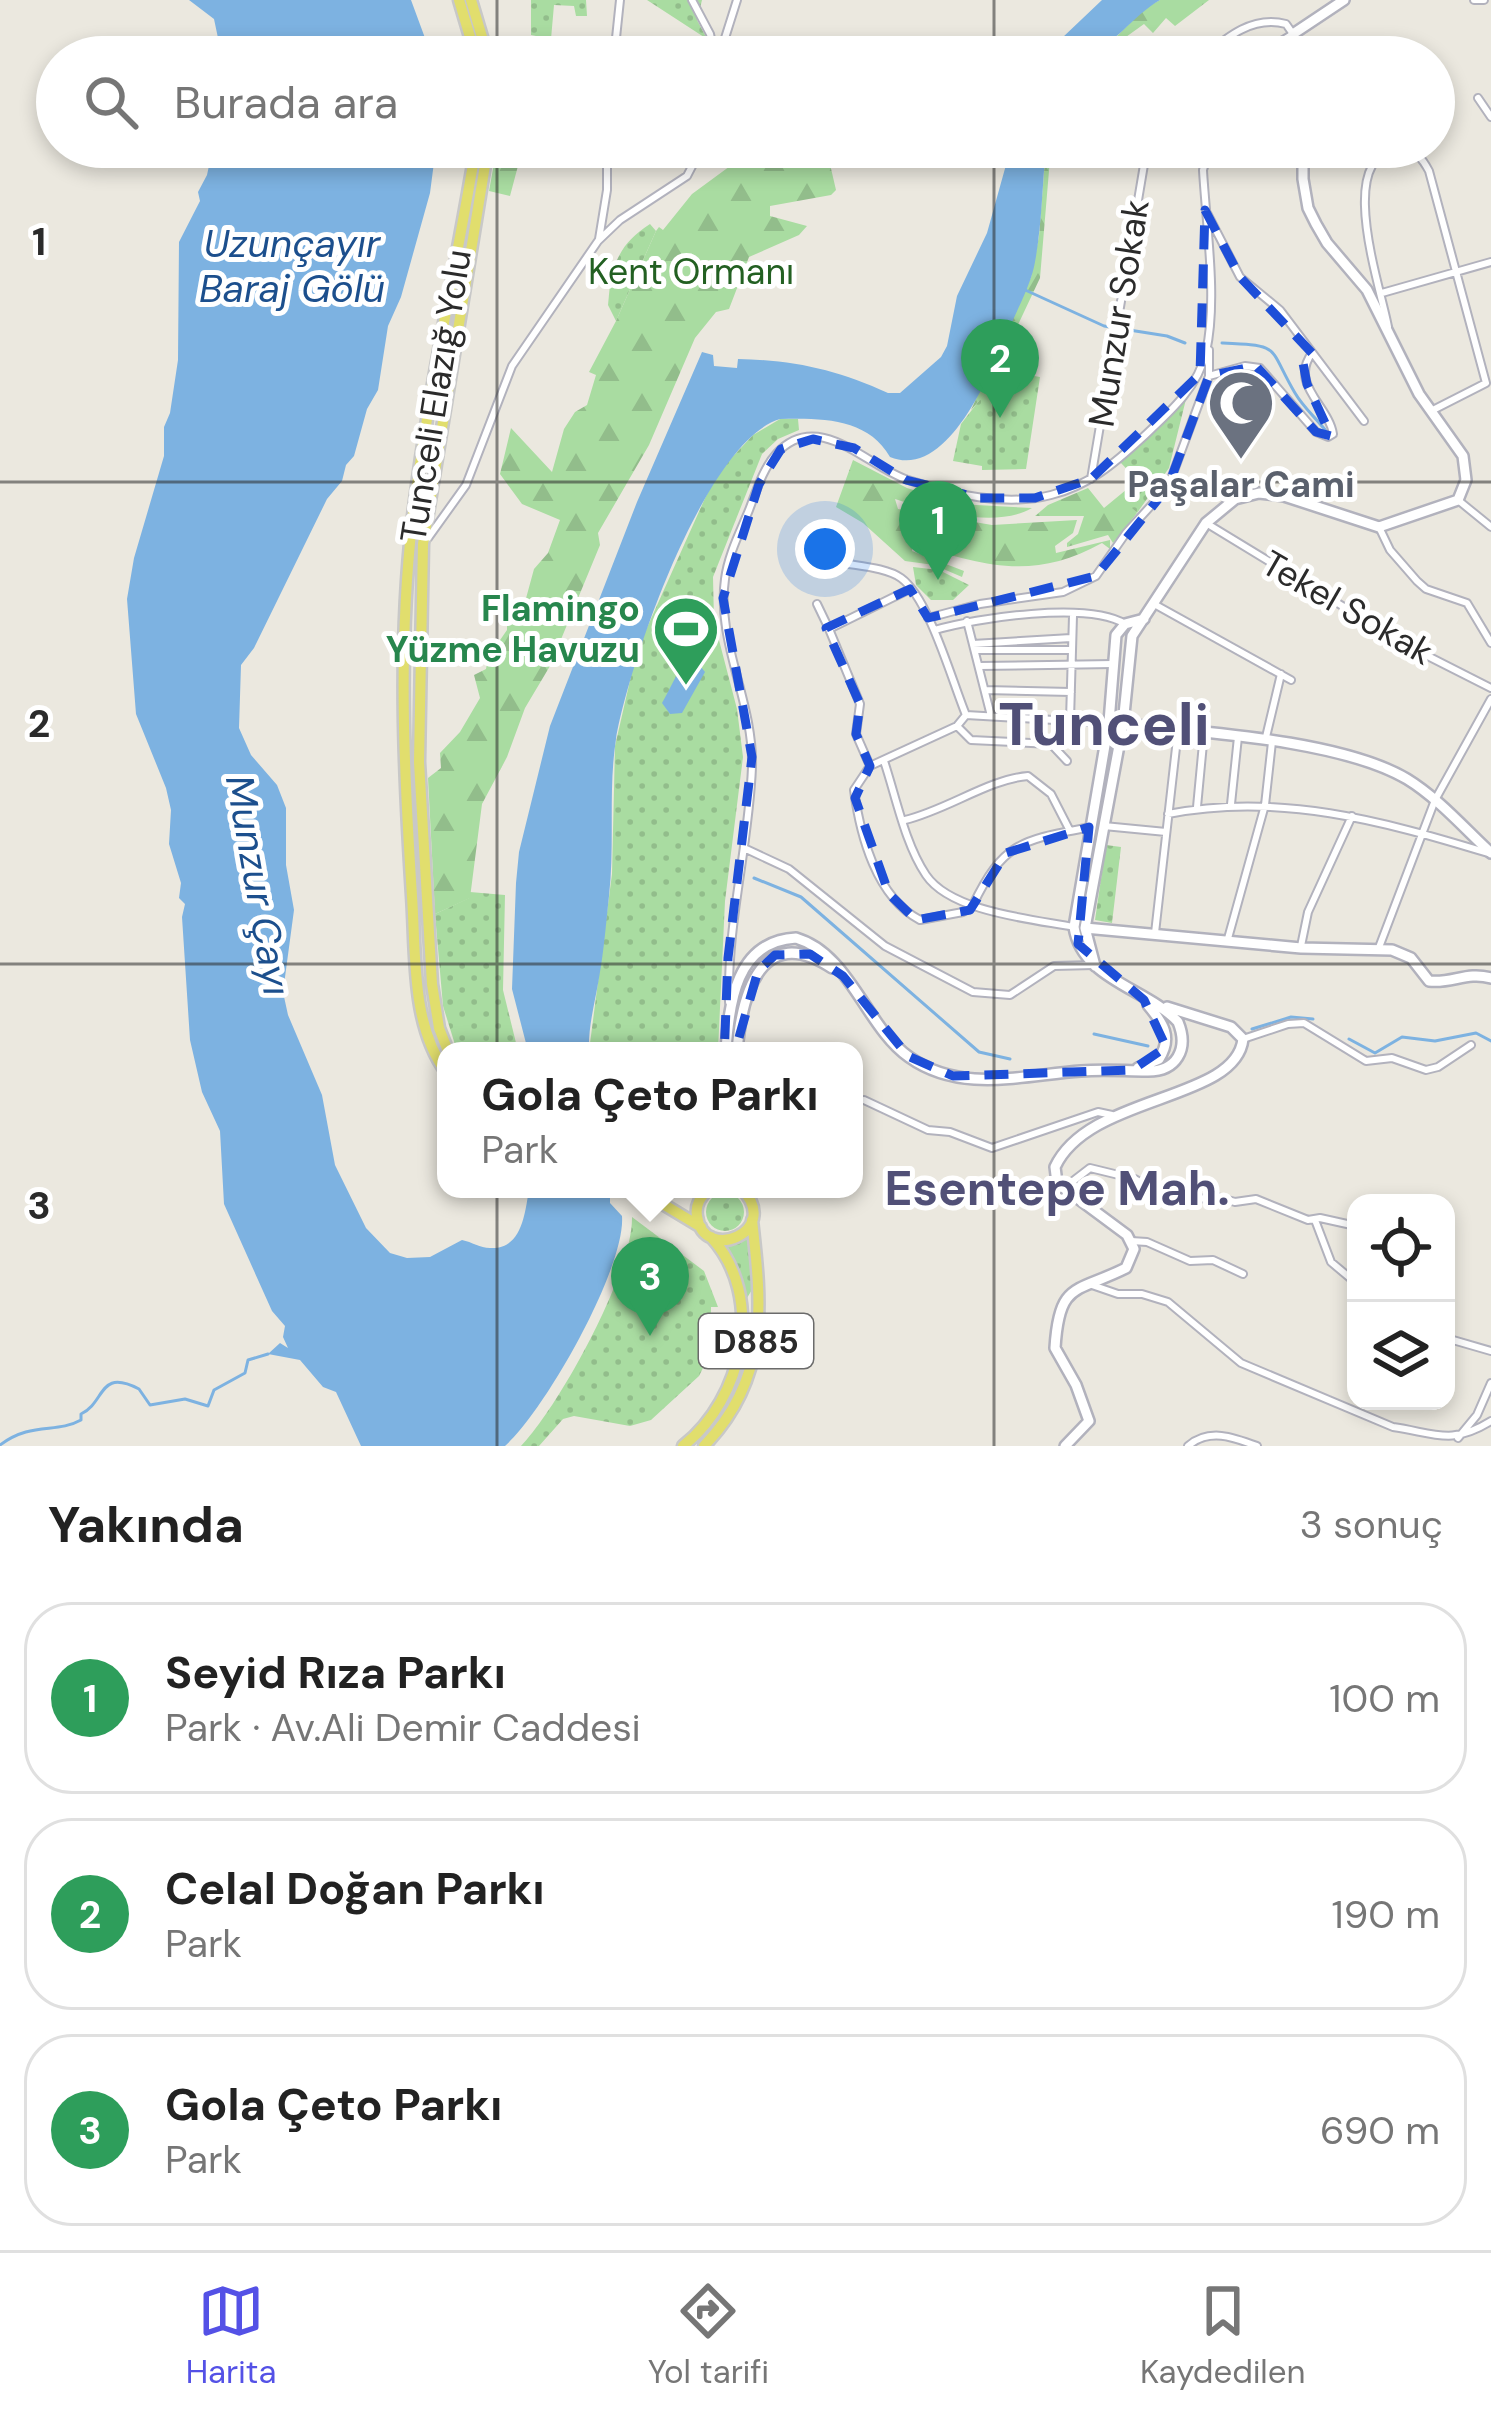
<!DOCTYPE html>
<html lang="tr">
<meta charset="utf-8">
<style>
:root{--surface:#fff;--page:#f2f2f2;--text:#222;--muted:#767676;--line:#e0e0e0;--accent:#5451e6}
body{margin:0;font-family:"DM Sans",sans-serif;background:var(--page);color:var(--text)}
.controls{position:absolute;right:36px;bottom:36px;display:grid;overflow:hidden;border-radius:24px;box-shadow:0 6px 18px #0003}
.controls button{width:108px;height:108px;display:grid;place-items:center;padding:0;border:0;border-bottom:3px solid var(--line);background:var(--surface);color:var(--text);font:60px sans-serif}
.you{position:absolute;left:825px;top:549px;width:42px;height:42px;margin:-30px;border:9px solid #fff;border-radius:50%;background:#1a73e8;box-shadow:0 0 0 18px #1a73e833}
.badge{display:grid;place-items:center;width:78px;height:78px;border-radius:50%;background:var(--accent);color:#fff;font-size:39px;font-weight:700}
.pin{position:absolute;translate:-50% -99px;filter:drop-shadow(0 3px 6px #0008)}
.pin::after{content:'';position:absolute;top:63px;width:42px;height:36px;background:inherit;clip-path:polygon(0 0,100% 0,50% 100%)}
.popup{position:absolute;left:437px;top:1042px;width:426px;height:156px;box-sizing:border-box;display:grid;place-content:center;border-radius:24px;background:var(--surface);filter:drop-shadow(0 3px 9px #0005);font-size:39px;white-space:nowrap;color:var(--muted)}
.popup b{font-size:45px;color:var(--text)}
.popup::after{content:'';position:absolute;left:50%;top:100%;margin-left:-24px;border:24px solid transparent;border-top-color:var(--surface)}
.list{margin:0;padding:0;list-style:none}
h2{display:flex;justify-content:space-between;align-items:center;height:156px;margin:0;padding:0 48px;font-size:51px}
h2 small{font-size:39px;font-weight:400;color:var(--muted)}
.list li{display:grid;grid-template-columns:78px 1fr auto;gap:36px;align-items:center;box-sizing:border-box;height:192px;margin:0 24px 24px;padding:0 24px;border:3px solid var(--line);border-radius:48px}
.list b{display:block;font-size:45px;white-space:nowrap}
.list p{margin:0;font-size:39px;white-space:nowrap;color:var(--muted)}
.list em{font-size:39px;font-style:normal;color:var(--muted)}
.icon{flex:none;width:66px;height:66px;fill:none;stroke:currentColor;stroke-width:2;stroke-linecap:round;stroke-linejoin:round}
.map{position:relative;flex:none;width:1491px;height:1446px;overflow:hidden}
.search{position:absolute;background:var(--surface);box-shadow:0 6px 18px #0003;left:36px;right:36px;top:36px;height:132px;display:flex;align-items:center;gap:30px;box-sizing:border-box;padding:0 42px;border-radius:66px;color:var(--muted);font-size:45px}
.sheet{height:804px;background:var(--surface)}
nav{display:flex;justify-content:space-around;align-items:center;box-sizing:border-box;height:168px;border-top:3px solid var(--line);background:var(--surface);font-size:33px;color:var(--muted)}
nav a{display:grid;justify-items:center;gap:6px}
nav .on{color:var(--accent)}
.map>svg:first-child{display:block}
</style>
<div class="map">
<svg width="1491" height="1446" viewBox="0 0 1491 1446">
<defs>
<pattern id="grass-dots" width="8" height="8" patternUnits="userSpaceOnUse" patternTransform="scale(3)"><rect width="8" height="8" fill="#a9dca1"/><path d="M2 2h.1M6 6h.1" fill="none" stroke="#92bd8b" stroke-width="1.8" stroke-linecap="round"/></pattern>
<pattern id="forest-firs" width="22" height="20" patternUnits="userSpaceOnUse" patternTransform="scale(3)"><rect width="22" height="20" fill="#a9dca1"/><path d="M5 1l3.5 6h-7zM16 11l3.5 6h-7z" fill="#92bd8b"/></pattern>
</defs>
<rect width="100%" height="100%" fill="#ebe8df"/>
<!-- grass -->
<path fill="url(#grass-dots)" d="M531,0H586L587,16H576L574,6L554,5L551,39L531,35Z
M647,0H702L697,20L707,39Z
M650,224L656,231L616,321L608,305L611,274L624,278L612,272C621,248 629,238 650,224Z
M995,369L1040,377L1026,469L982,470V466L953,461L961,424L985,393Z
M1188,391L1169,468L1137,513L1128,505L1145,488L1120,462Z
M780,419H798L799,430L778,439L762,454L713,577L714,621L737,709L743,757L725,901L718,1051H589L612,874L615,746L637,650L706,496L722,468L753,435Z
M913,567L939,570L969,585L953,600H931L916,585Z
M1106,845L1121,847L1112,923L1095,920Z
M470,892L505,895L503,990L518,1051H457L443,1006L435,914L469,898Z
M706 1212a19 19 0 1 1 38 0a19 19 0 1 1-38 0Z
M632,1217L704,1271L718,1307H711L710,1354L699,1376L651,1420L630,1426L574,1416L563,1419L539,1446H521C560,1405 633,1272 632,1217Z
M750,1231L753,1288L747,1298L743,1296L725,1245L743,1239Z"/>
<!-- forest -->
<path fill="url(#forest-firs)" d="M1160,0H1209L1175,26L1166,18L1153,33L1144,24L1101,55L1085,57L1115,38L1145,8Z
M497,147H523L510,196L489,191Z
M756,147H826L836,190L831,195L770,206V216L807,226L799,235L749,257L729,309L716,312L695,338L649,445L598,533L600,545L550,666L525,708L507,757L482,804L470,898L435,914L428,778L441,768L440,753L460,732L480,698L474,675L486,669L488,659L497,658L498,643L507,630V613L525,602L534,569L548,553L560,520L522,504L500,474L511,428L552,472L564,429L575,412L587,405L596,375L589,372L616,321L656,231L659,227L663,230L692,194Z
M1046,147H1051L1040,278L986,393L971,410L1031,277L1039,236Z
M853,460L907,488L958,504L1032,508C996,529 932,511 895,499L898,509L992,525L1077,520L1073,533L1055,546L1056,553L1110,540V549L1102,543C1034,581 985,566 913,544L912,551L964,571L962,577L934,565L905,561L863,523L836,507Z
M1138,480L1146,488L1129,505L1137,513L1113,543L1108,535L1067,547V543L1078,534L1084,516H1035L1048,505L1088,488L1104,508Z"/>
<!-- water -->
<path fill="#7db2e1" d="M189,0H411L432,57H222L214,19Z
M1102,0H1160C1133,15 1112,49 1082,57C1070,60 1054,57 1042,57Z
M213,147H436L430,193L401,297L388,326L378,390L367,409L354,456L346,465L342,481L327,499L254,648L241,665L239,728L251,755L277,785L286,808V865L294,910L283,992L288,1015L322,1095L335,1165L366,1228L390,1253L407,1258L430,1257L462,1240C472,1242 480,1248 490,1248C522,1250 525,1213 529,1189H610V1203L622,1216C626,1267 545,1411 505,1446H361L336,1392L323,1387L300,1360L268,1354L280,1343L288,1348L283,1337L285,1326L272,1311L224,1204L220,1131L202,1092L190,1040L182,917L185,904L179,898L181,883L169,844L171,810L166,788L136,714L127,599L134,558L164,456V427L170,413L178,360L179,242L200,201L198,192L207,175Z
M1011,147H1046C1042,187 1042,228 1034,267C1029,288 1018,308 1010,327C992,369 949,481 890,457C868,418 822,418 780,419C705,441 628,666 616,739C608,790 615,844 609,896C606,923 604,951 599,978C595,1002 588,1027 589,1051H528L512,989L516,883L519,852L550,726L637,502L702,352L713,355L714,366L737,368L738,359C794,360 838,370 888,393H900L941,357L947,346L957,296L987,233Z
M686,659L696,661L705,672L682,713L670,714L662,703C671,687 676,675 686,659Z"/>
<g fill="none" stroke-linecap="round" stroke-linejoin="round">
<!-- stream -->
<path stroke="#7db2e1" stroke-width="3" d="M1023,289L1104,326L1167,336L1185,343
M1222,343C1283,346 1267,345 1295,393C1303,407 1316,418 1326,431
M754,878L801,897L979,1052L1010,1059
M1252,1029L1291,1017L1313,1019
M1094,1034L1148,1046
M1349,1039L1375,1053L1402,1037L1435,1041L1476,1033L1491,1041
M0,1445C32,1421 56,1434 81,1420V1414C106,1402 98,1368 139,1389L150,1405L185,1399L208,1406L214,1390L245,1373L248,1360L268,1354"/>
<!-- street casing -->
<g stroke="#b2b2bd" stroke-width="10">
<path id="street" d="M692,0L710,34L715,57
M1474,0H1484
M614,57L620,0
M719,57L737,0
M1203,57C1227,37 1253,15 1286,24L1293,34L1255,57
M1478,98L1491,117
M1207,213L1240,277L1280,310L1364,421
M599,239L607,190V147
M1382,293L1491,262
M1388,327C1382,291 1332,150 1401,150C1416,150 1422,158 1429,171L1486,383
M1209,376L1245,366L1260,368L1316,432L1328,437L1333,434C1329,406 1289,384 1312,353
M1431,411L1486,383
M1091,479L1147,147
M1458,500L1491,527
M1206,523L1408,646L1491,688
M1379,527L1390,550L1417,581L1426,589L1467,603L1491,643
M428,538L466,485L512,366L598,241L620,220L687,176L702,147
M837,562C856,566 886,567 901,578C929,598 952,681 966,715
M817,604L829,629
M1154,604L1291,680
M928,618L980,604L1063,592L1096,576L1126,533L1168,487L1209,376V350
M967,621L991,716
M935,630C976,618 1088,601 1125,624
M973,644L1071,638
M975,650H1072
M979,666L1113,664
M985,690L1071,692
M966,715L957,726L870,766L854,790C860,835 876,897 920,920L963,912L973,905
M966,715L1123,724
M1070,720L1073,616
M957,726L971,740L1051,744L1067,761
M1266,737L1281,674
M884,761C896,797 905,844 926,875C951,912 1032,919 1074,927
M870,766L856,734L860,704L829,629L910,589
M1231,804L1238,737
M1197,807L1204,733
M1168,814C1278,792 1383,821 1488,853
M905,820C947,810 989,779 1028,776L1051,794L1070,831
M1104,826L1166,832
M744,848L789,869L885,946L973,992L1010,995L1054,966L1094,965
M973,905C1004,840 1024,840 1091,827
M1155,933L1178,730
M1227,942L1265,805L1272,742
M1301,946L1308,912L1352,816
M1378,950L1435,800L1491,699
M729,1002C727,922 749,846 752,767C754,702 716,642 725,579C728,555 740,532 749,510C756,492 763,468 777,453C819,408 869,468 908,480C952,494 1005,507 1051,495C1088,486 1115,463 1142,438C1169,413 1198,388 1206,352C1218,299 1206,225 1203,170L1210,147
M1243,1039L1288,1024L1304,1023L1366,1061L1392,1058L1426,1070L1438,1067L1471,1045
M864,1100L928,1130L950,1132L992,1148L1098,1112L1112,1115
M1064,1188L1090,1168L1135,1179L1161,1194L1197,1199L1217,1197L1235,1202L1256,1199L1308,1220L1320,1218L1356,1226
M1315,1220L1331,1262L1356,1283
M1131,1241L1147,1242L1190,1261L1213,1260L1243,1274
M1089,1284L1118,1294H1142L1168,1302L1241,1363L1393,1427C1435,1433 1451,1446 1491,1421
M1446,1338L1491,1351
M1458,1438L1477,1415L1491,1383
M1188,1446C1209,1428 1233,1437 1257,1446"/>
</g>
<!-- secondary casing -->
<g stroke="#b2b2bd" stroke-width="14">
<path id="secondary" d="M1290,57L1293,34L1344,0
M1123,724C1201,732 1341,740 1407,779C1438,798 1464,828 1491,853
M1085,928L1301,948L1392,950L1411,958L1429,981C1452,984 1467,971 1491,978
M1095,966L1085,928L1123,724L1132,636L1206,523L1235,499L1259,493L1284,496L1379,527L1458,500L1466,480L1463,456L1419,394L1367,290L1327,243L1316,224L1308,208L1303,179V147
M726,1051C729,1003 736,941 796,938C850,954 866,1027 909,1057C961,1094 1023,1075 1081,1071C1103,1069 1125,1071 1146,1071C1177,1072 1189,1049 1178,1022C1147,988 1082,980 1074,927L1109,722L1116,635L1125,624L1144,619
M737,1051C742,992 762,922 832,968
M1138,1068L1159,1059C1173,1037 1163,1023 1148,1005
M1065,1446L1089,1421L1076,1385L1055,1348C1059,1281 1076,1293 1126,1268L1134,1249L1127,1235L1057,1183L1055,1167C1089,1094 1236,1102 1243,1039L1231,1027L1167,1007"/>
</g>
<!-- primary casing -->
<g stroke="#c8c8c8" stroke-width="15">
<path id="primary" d="M459,0L476,57
M471,0L488,57
M448,1051L439,1028L432,984L419,762L423,544L488,147
M446,1072C411,1025 416,953 412,896C404,772 398,647 412,524C427,397 455,272 476,147
M638,1189L701,1227
M681,1189L705,1192
M708,1189C701,1197 695,1204 697,1216C703,1264 783,1232 742,1189
M683,1446C743,1399 766,1297 711,1237
M704,1446C769,1379 762,1307 752,1220"/>
</g>
<!-- street -->
<use href="#street" stroke="#fff" stroke-width="6"/>
<!-- secondary -->
<use href="#secondary" stroke="#fff" stroke-width="9"/>
<!-- primary -->
<use href="#primary" stroke="#e1de6d" stroke-width="10"/>
</g>
<!-- marked area -->
<path fill="none" stroke="#1d4ed8" stroke-width="9" stroke-dasharray="24 15" stroke-linejoin="round" d="M1205,210L1240,277L1312,353L1303,363L1307,384L1331,436L1316,432L1256,366L1209,376L1168,487L1096,576L928,618L910,589L826,628L860,704L856,734L870,766L855,798L889,894L916,920L970,910L1006,853L1089,827L1078,944L1144,1000L1166,1047L1132,1070L953,1076L908,1056L843,976L810,954L775,955L758,971L738,1041L745,1192L719,1184L728,958L752,757L723,598L759,484L781,449L813,439L854,448L906,480L980,498H1035L1091,479L1200,374Z"/>
<!-- grid -->
<path fill="none" stroke="#2b2b2b" stroke-width="3" stroke-opacity="0.55" d="M497,0V57M994,0V57M497,147V1446M994,147V1446M0,482H1491M0,964H1491"/>
<!-- icons -->
<defs>
<g id="mosque-pin" transform="scale(3.45)"><path d="M0 17L-7.5 6A9.5 9.5 0 1 1 7.5 6Z" fill="#6b7280" stroke="#fff"/><path d="M3.5-4.9A6 6 0 1 0 3.5 4.9A5 5 0 1 1 3.5-4.9Z" fill="#fff"/></g>
<g id="stadium-pin" transform="scale(3.45)"><path d="M0 17L-7.5 6A9.5 9.5 0 1 1 7.5 6Z" fill="#2e9e5b" stroke="#fff"/><path d="M0-5a6.5 5 0 1 0 0 10a6.5 5 0 1 0 0-10ZM-3.5-1.8h7v3.6h-7Z" fill="#fff"/></g>
</defs>
<g fill-rule="evenodd">
<use href="#mosque-pin" x="1241" y="403"/>
<use href="#stadium-pin" x="686" y="629"/>
</g>
<g text-anchor="middle" stroke-width="10" stroke-linejoin="round" paint-order="stroke">
<!-- shield labels -->
<rect fill="#fff" stroke="#6b6b6b" stroke-width="3" x="699" y="1314" width="114" height="54" rx="9"/>
<g font-size="33" font-weight="bold" fill="#2b2b2b">
<text x="756" y="1353">D885</text>
</g>
<!-- park labels -->
<g font-size="36" fill="#236022" stroke="#fff">
<text x="691" y="284">Kent Ormanı</text>
</g>
<!-- street labels -->
<g font-size="36" fill="#2b2b2b" stroke="#fff">
<text transform="translate(1118 313) rotate(-81)" y="13">Munzur Sokak</text>
<text transform="translate(435 396) rotate(-81)" y="13">Tunceli Elazığ Yolu</text>
<text transform="translate(1348 607) rotate(30)" y="13">Tekel Sokak</text>
</g>
<!-- worship labels -->
<g font-size="36" font-weight="bold" fill="#5b616d" stroke="#fff">
<text x="1241" y="497">Paşalar Cami</text>
</g>
<!-- leisure labels -->
<g font-size="36" font-weight="bold" fill="#27864d" stroke="#fff" text-anchor="end">
<text x="640" y="621">Flamingo<tspan x="640" dy="41">Yüzme Havuzu</tspan></text>
</g>
<!-- water labels -->
<g font-size="39" font-style="italic" fill="#1c4f8d" stroke="#fff">
<text x="292" y="257">Uzunçayır<tspan x="292" dy="45">Baraj Gölü</tspan></text>
<text transform="translate(259 885) rotate(80)" y="14">Munzur Çayı</text>
</g>
<!-- district labels -->
<g font-size="48" font-weight="bold" fill="#515077" stroke="#fff">
<text x="1057" y="1205">Esentepe Mah.</text>
</g>
<!-- town labels -->
<g font-size="60" font-weight="bold" fill="#515077" stroke="#fff">
<text x="1104" y="745">Tunceli</text>
</g>
</g>
<g font-size="39" text-anchor="middle" font-weight="bold" fill="#2b2b2b" stroke="#fff" stroke-width="10" stroke-linejoin="round" paint-order="stroke">
<text x="39" y="255">1</text>
<text x="39" y="737">2</text>
<text x="39" y="1219">3</text>
</g>
</svg>
<div class="controls">
<button><svg class="icon" aria-label="locate" viewBox="0 0 24 24"><circle cx="12" cy="12" r="6"/><path d="M12 2v4M12 18v4M2 12h4M18 12h4"/></svg></button>
<button><svg class="icon" aria-label="layers" viewBox="0 0 24 24"><path d="M12 4l9 5-9 5-9-5zM3 14l9 5 9-5"/></svg></button>
</div>
<div class="you"></div>
<div class="pin badge" style="left:938px;top:580px;background:#2e9e5b">1</div>
<div class="pin badge" style="left:1000px;top:418px;background:#2e9e5b">2</div>
<div class="pin badge" style="left:650px;top:1336px;background:#2e9e5b">3</div>
<div class="popup"><b>Gola Çeto Parkı</b>Park</div>
<div class="search"><svg class="icon" aria-label="search" viewBox="0 0 24 24"><circle cx="10" cy="10" r="6"/><path d="M15 15l6 6"/></svg>Burada ara</div>
</div>
<section class="sheet">
<h2>Yakında<small>3 sonuç</small></h2>
<ul class="list">
<li><span class="badge" style="background:#2e9e5b">1</span><div><b>Seyid Rıza Parkı</b><p>Park · Av.Ali Demir Caddesi</p></div><em>100 m</em></li>
<li><span class="badge" style="background:#2e9e5b">2</span><div><b>Celal Doğan Parkı</b><p>Park</p></div><em>190 m</em></li>
<li><span class="badge" style="background:#2e9e5b">3</span><div><b>Gola Çeto Parkı</b><p>Park</p></div><em>690 m</em></li>
</ul>
</section>
<nav>
<a class="on"><svg class="icon" aria-label="map" viewBox="0 0 24 24"><path d="M3 6l6-2 6 2 6-2v14l-6 2-6-2-6 2zM9 4v14M15 6v14"/></svg>Harita</a>
<a><svg class="icon" aria-label="directions" viewBox="0 0 24 24"><path d="M12 3l9 9-9 9-9-9zM9 14v-3h6M13 9l2 2-2 2"/></svg>Yol tarifi</a>
<a><svg class="icon" aria-label="saved" viewBox="0 0 24 24"><path d="M7 4h10v16l-5-4-5 4z"/></svg>Kaydedilen</a>
</nav>
